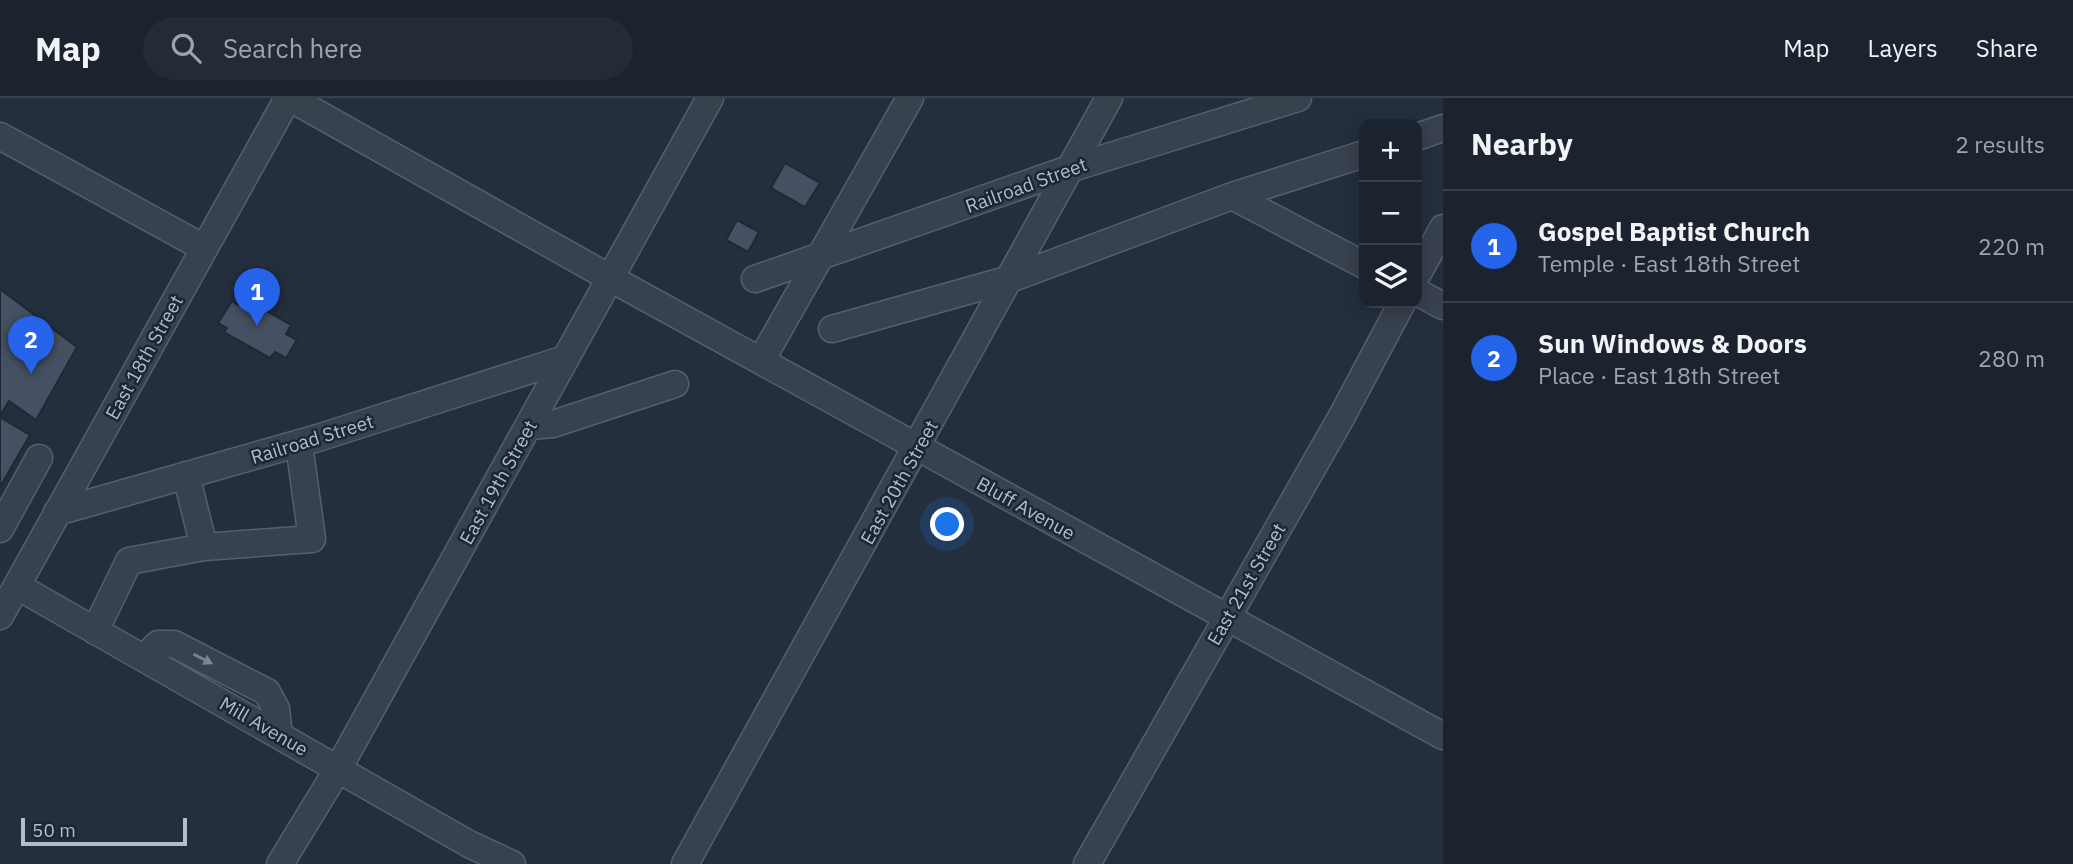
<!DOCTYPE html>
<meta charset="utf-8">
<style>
:root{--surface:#1b232e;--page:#242b36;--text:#f1f3f6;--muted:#a0a4aa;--line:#39404a;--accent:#2563eb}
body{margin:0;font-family:"IBM Plex Sans",sans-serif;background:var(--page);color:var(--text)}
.controls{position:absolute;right:21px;top:21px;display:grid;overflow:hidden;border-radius:14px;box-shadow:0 4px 18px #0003}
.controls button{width:63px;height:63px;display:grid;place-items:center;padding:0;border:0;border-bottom:2px solid var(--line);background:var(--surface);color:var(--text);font:35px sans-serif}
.scale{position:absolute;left:21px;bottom:18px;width:166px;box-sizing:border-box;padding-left:7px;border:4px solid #b4bcc9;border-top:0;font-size:19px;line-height:24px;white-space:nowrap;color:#b4bcc9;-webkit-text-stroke:5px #1d2633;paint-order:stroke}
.you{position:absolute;left:948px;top:427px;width:24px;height:24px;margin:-18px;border:5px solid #fff;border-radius:50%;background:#1a73e8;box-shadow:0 0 0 10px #1a73e833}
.badge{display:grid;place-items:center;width:46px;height:46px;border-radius:50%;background:var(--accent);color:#fff;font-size:23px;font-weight:700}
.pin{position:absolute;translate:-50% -58px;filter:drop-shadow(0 2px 4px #0008)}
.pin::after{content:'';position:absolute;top:37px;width:24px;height:21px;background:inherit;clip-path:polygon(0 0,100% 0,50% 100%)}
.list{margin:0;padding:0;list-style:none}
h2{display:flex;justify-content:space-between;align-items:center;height:91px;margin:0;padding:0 28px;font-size:30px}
h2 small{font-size:23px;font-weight:400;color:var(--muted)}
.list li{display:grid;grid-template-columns:46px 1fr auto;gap:21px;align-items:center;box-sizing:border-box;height:112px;padding:0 28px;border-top:2px solid var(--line)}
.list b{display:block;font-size:26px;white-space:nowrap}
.list p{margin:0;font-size:23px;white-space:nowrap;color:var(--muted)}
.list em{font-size:23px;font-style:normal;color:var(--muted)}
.icon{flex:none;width:38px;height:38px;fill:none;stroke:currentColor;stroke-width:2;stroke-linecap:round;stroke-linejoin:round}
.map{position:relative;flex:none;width:1443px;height:766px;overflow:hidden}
header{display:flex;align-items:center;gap:42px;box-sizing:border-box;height:98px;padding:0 35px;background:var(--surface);border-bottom:2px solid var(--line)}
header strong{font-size:33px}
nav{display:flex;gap:38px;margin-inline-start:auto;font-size:24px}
.search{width:490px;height:63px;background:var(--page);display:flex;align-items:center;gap:18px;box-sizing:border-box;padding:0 24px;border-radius:38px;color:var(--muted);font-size:26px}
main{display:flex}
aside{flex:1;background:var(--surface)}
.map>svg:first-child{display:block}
</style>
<header>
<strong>Map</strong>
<div class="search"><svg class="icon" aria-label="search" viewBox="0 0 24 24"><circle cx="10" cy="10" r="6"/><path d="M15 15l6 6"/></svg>Search here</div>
<nav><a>Map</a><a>Layers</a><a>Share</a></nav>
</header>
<main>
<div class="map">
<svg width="1443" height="766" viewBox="0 0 1443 766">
<rect width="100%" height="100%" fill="#242f3e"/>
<!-- building -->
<path fill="#455162" stroke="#1f2835" stroke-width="2" d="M785,65L820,85L805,109L771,90Z
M737,122L759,134L748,154L726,142Z
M0,191L77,249L36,322L9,303L0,318Z
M242,199L291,227L286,236L297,242L286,260L275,254L270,260L224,234L227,230L218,225L232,203L238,207Z
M0,319L30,337L0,389Z"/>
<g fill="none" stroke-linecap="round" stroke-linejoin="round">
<!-- minor casing -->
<g stroke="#565f6c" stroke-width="29">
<path id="minor" d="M290,0L610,180L1443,638
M0,38L204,150
M1417,39L1443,30
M1232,98L1364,167
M1417,177L1443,130
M755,181L1069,71L1298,0
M1417,194L1443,208
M832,231L1010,181L1232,98L1364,56
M762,261L910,0
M530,328L553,326L675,286
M186,377L204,449
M57,414L321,339L565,261
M0,431L39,360
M17,488L469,746L512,766
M0,518L288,0
M95,533L129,463L204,449L312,441L299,346
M144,560L158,546H174L267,594L276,611L279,637
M280,766L338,671L710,0
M685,766L1109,0
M1087,766L1342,318L1402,205"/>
</g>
<!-- minor -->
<use href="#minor" stroke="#38414e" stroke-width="26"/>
</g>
<!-- one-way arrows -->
<defs><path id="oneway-solid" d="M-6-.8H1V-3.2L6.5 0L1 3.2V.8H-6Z" transform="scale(1.75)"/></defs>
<use fill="#7c8592" href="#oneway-solid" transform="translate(203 561) rotate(27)"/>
<g text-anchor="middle" stroke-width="5" stroke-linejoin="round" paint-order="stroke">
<!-- street labels -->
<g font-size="19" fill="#b4bcc9" stroke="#1d2633">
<text transform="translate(1026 87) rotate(-20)" y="7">Railroad Street</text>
<text transform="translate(144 259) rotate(-61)" y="7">East 18th Street</text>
<text transform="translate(312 341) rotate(-17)" y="7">Railroad Street</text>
<text transform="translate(498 384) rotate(-61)" y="7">East 19th Street</text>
<text transform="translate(899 384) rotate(-61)" y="7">East 20th Street</text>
<text transform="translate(1026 410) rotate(29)" y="7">Bluff Avenue</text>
<text transform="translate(1246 486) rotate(-60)" y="7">East 21st Street</text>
<text transform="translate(264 628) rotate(30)" y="7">Mill Avenue</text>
</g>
</g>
</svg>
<div class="controls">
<button>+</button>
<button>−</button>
<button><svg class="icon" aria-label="layers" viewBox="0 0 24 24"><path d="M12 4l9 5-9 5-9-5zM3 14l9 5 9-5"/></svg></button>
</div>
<div class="scale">50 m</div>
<div class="you"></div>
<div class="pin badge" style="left:257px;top:228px">1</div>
<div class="pin badge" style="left:31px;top:276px">2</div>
</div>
<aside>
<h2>Nearby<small>2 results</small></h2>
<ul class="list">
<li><span class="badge">1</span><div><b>Gospel Baptist Church</b><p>Temple · East 18th Street</p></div><em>220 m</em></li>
<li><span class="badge">2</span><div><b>Sun Windows &amp; Doors</b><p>Place · East 18th Street</p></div><em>280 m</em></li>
</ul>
</aside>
</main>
